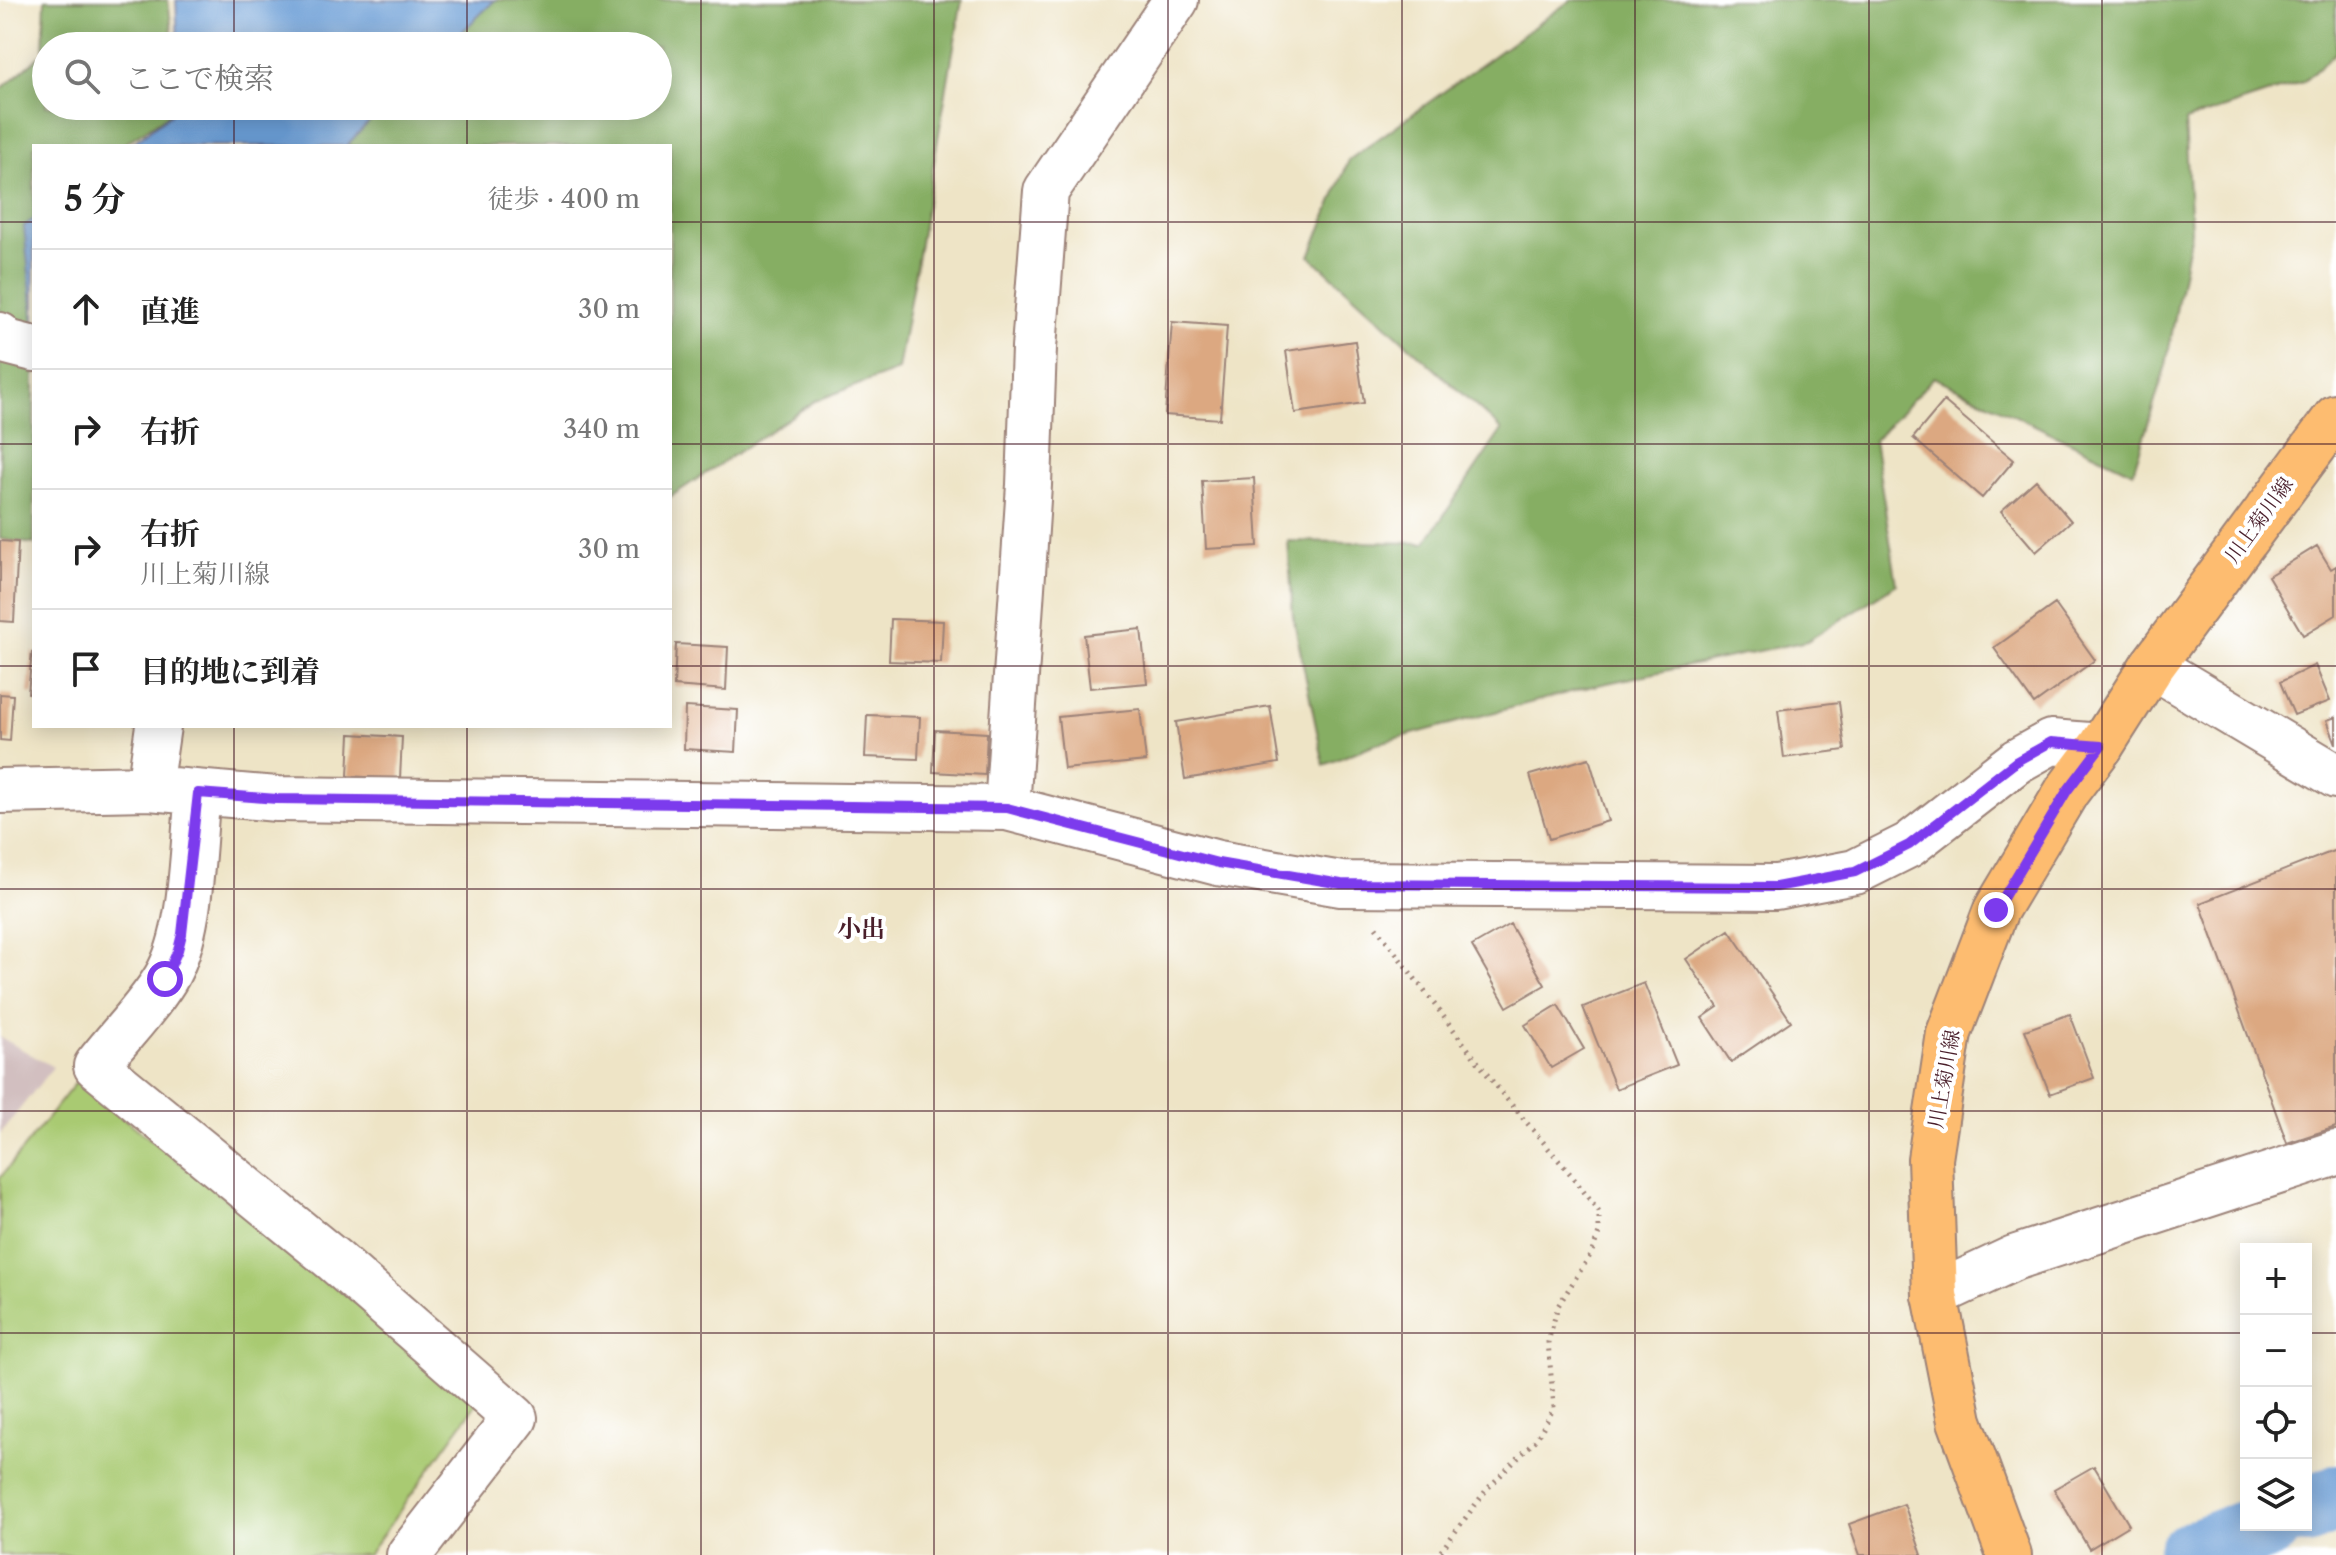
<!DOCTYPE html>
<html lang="ja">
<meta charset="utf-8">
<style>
:root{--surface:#fff;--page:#f6f6f6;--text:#222;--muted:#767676;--line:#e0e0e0}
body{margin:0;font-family:"Libre Caslon Text","Noto Serif JP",serif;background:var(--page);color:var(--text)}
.controls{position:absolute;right:24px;bottom:24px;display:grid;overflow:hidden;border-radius:0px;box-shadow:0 4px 20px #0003}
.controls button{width:72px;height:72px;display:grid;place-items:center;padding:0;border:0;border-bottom:2px solid var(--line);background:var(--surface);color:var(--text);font:40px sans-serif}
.stop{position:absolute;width:24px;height:24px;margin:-18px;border:6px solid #7c3aed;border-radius:50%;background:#fff}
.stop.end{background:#7c3aed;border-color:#fff;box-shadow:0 2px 8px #0008}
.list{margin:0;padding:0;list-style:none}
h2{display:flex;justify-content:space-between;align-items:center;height:104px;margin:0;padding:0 32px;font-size:34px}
h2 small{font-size:26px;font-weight:400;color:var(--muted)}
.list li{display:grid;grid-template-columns:52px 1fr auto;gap:24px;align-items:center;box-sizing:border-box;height:120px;padding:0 32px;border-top:2px solid var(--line)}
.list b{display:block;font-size:30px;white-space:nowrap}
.list p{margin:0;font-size:26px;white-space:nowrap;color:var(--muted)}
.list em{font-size:26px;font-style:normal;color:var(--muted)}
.icon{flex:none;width:44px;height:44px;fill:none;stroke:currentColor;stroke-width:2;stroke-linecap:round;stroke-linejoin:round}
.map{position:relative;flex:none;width:2336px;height:1555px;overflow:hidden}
.search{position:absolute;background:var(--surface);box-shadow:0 4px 20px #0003;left:32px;top:32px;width:640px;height:88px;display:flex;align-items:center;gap:20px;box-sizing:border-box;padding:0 28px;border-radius:44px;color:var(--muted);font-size:30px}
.panel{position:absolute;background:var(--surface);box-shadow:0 4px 20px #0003;left:32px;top:144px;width:640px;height:584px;border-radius:0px}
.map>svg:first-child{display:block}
</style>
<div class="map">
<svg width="2336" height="1555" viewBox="0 0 2336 1555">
<rect width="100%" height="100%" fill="#fff"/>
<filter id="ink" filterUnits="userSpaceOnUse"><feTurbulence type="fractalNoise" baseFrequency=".0125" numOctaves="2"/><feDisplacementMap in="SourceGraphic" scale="16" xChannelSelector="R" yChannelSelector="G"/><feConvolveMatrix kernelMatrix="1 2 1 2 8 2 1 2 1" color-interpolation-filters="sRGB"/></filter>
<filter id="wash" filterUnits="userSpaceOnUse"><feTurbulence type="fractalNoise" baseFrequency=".006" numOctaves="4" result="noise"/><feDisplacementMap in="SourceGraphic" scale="32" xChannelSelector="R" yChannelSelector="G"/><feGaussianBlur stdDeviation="1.8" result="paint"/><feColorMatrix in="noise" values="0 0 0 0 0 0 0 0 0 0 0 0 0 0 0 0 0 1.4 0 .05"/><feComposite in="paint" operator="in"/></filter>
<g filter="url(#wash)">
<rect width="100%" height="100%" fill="#eee4c6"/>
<!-- industrial -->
<path fill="#d2bfc0" d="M0,1037L53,1067L0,1134Z"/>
<!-- green -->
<path fill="#a9ca72" stroke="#7a744e" stroke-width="2" d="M77,1081L479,1400L368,1555H0V1178Z"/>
<!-- forest -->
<path fill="#86ae64" stroke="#686648" stroke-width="2" d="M45,0H168L174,46H46V106H181L121,146H34V544L0,539V90L43,53Z
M495,0H962L898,370L815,401L670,497V146H346L384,106H658V46H447Z
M1571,0H2336V52L2303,82L2185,121L2191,231L2166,365L2133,472L1934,377L1874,440L1897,584L1807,641L1593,686L1375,744L1324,765L1293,616L1288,541L1425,543L1502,430L1310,256L1349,160Z"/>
<!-- water -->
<path fill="#6a9dd5" stroke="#5a5e80" stroke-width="2" d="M176,0H495L447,46H178Z
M181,106H384L346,146H129Z
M34,219V321L24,226Z"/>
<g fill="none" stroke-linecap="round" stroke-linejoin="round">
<!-- river -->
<path stroke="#6a9dd5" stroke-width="68" d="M2306,1511L2336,1499
M2191,1555L2269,1525"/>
</g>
<g id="blocks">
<!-- building -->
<path fill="#dca881" d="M1172,322L1227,326L1220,419L1165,415Z
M1355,341L1364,403L1295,413L1286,351Z
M1944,401L2014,460L1982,498L1913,438Z
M1254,478L1258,546L1206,549L1202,481Z
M2036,480L2071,521L2036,552L2001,511Z
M0,541L18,542L14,622L0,621Z
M2317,546L2331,569L2336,566V615L2303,635L2268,576Z
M2055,604L2095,660L2034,704L1994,648Z
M891,619L943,621L941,663L889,661Z
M1141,629L1147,683L1090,688L1084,635Z
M676,644L728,647L726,690L674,686Z
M32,652H34V694L28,693Z
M2315,665L2330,701L2294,715L2280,682Z
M0,694L13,695L10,741L0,740Z
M1839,702L1845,750L1784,758L1778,710Z
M1270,706L1279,763L1185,779L1176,722Z
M685,707L738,710L736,752L684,749Z
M1140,709L1146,761L1064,769L1058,717Z
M867,715L920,717L918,759L865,757Z
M2336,717V744L2327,720Z
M935,730L987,733L985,775L933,772Z
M350,734L402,737L400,779L348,776Z
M1589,758L1608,821L1549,839L1530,775Z
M2336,850V1127L2287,1143L2200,903Z
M1510,924L1545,985L1507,1007L1472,946Z
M1729,930L1791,1021L1731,1062L1702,1018L1718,1007L1686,959Z
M1644,983L1677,1065L1616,1089L1583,1007Z
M1558,1005L1584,1049L1551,1068L1525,1025Z
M2070,1014L2094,1078L2050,1094L2025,1030Z
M2094,1466L2129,1525L2089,1549L2054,1489Z
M1904,1504L1922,1555H1860L1849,1524Z"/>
</g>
</g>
<g filter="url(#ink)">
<use href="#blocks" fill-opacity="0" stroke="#9c8278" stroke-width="2"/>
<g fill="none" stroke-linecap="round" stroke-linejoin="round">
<!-- minor casing -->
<g stroke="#9c8278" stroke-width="48">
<path id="minor" d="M0,335L3,341L34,349
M2152,666L2336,776
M149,788L158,726
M0,791L149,788L277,799L1007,808L1218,863L1341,884L1776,887L1855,872L1909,845L2017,761L2051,742L2101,746
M198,793C192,847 193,934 165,979C146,1010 118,1037 96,1066L334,1260L515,1418L409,1555
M1007,808L1029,485L1034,348L1046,191L1176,0
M1935,1295L2014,1258L2336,1153"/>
</g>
<!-- major casing -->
<g stroke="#9c8278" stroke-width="48">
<path id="major" d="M2009,1555L1960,1421L1935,1295L1930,1159L1949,1033L1996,910L2067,791L2101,746L2152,666L2336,417"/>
</g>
<!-- path -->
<path stroke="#9c8278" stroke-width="5" stroke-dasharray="2 6" stroke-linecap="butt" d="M1376,927L1499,1090L1572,1176L1599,1212V1233L1591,1254L1558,1306L1548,1342L1554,1408L1536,1440L1487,1489L1438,1555"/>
<!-- minor -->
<use href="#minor" stroke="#fff" stroke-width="44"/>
<!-- major -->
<use href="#major" stroke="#fdbc6f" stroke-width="44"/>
</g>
</g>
<g fill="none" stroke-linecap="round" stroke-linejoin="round" filter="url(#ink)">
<!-- route -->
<path stroke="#7c3aed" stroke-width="10" d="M165,979L178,950L182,934L198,793L277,799L1007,808L1218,863L1341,884L1776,887L1855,872L1909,845L2017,761L2051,742L2101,746L2067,791L1996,910"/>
</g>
<!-- grid -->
<path fill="none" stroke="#4a1f2b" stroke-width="2" stroke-opacity="0.55" d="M234,0V46M467,0V46M701,0V1555M934,0V1555M1168,0V1555M1402,0V1555M1635,0V1555M1869,0V1555M2102,0V1555M234,106V146M467,106V146M0,222H34M670,222H2336M0,444H34M670,444H2336M0,666H34M670,666H2336M234,726V1555M467,726V1555M0,889H2336M0,1111H2336M0,1333H2246M2306,1333H2336"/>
<g text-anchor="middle" stroke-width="8" stroke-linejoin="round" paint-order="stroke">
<!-- street labels -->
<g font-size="20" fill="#4a1f2b" stroke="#fff">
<text transform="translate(2259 520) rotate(-54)" y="7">川上菊川線</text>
<text transform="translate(1944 1079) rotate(-80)" y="7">川上菊川線</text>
</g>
<!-- quarter labels -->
<g font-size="24" font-weight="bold" fill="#4a1f2b" stroke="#fff">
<text x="861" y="937">小出</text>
</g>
</g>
</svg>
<div class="controls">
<button>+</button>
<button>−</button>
<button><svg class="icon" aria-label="locate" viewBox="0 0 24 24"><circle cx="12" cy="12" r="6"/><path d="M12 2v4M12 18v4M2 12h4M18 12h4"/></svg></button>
<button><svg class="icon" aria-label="layers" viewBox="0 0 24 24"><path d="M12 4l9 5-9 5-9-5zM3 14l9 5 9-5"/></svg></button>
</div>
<div class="stop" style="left:165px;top:979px"></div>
<div class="stop end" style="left:1996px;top:910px"></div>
<div class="search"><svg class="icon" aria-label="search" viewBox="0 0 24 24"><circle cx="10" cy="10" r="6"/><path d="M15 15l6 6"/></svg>ここで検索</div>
<section class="panel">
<h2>5 分<small>徒歩 · 400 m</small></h2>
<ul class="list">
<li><svg class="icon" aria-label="ahead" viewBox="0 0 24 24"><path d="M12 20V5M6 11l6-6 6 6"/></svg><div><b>直進</b></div><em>30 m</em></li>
<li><svg class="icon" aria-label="right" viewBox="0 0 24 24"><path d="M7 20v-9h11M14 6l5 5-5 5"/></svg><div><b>右折</b></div><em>340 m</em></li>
<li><svg class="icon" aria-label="right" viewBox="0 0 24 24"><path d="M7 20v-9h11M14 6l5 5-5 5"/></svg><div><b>右折</b><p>川上菊川線</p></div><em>30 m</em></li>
<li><svg class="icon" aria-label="arrive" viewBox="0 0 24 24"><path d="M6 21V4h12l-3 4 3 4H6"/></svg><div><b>目的地に到着</b></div></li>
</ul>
</section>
</div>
